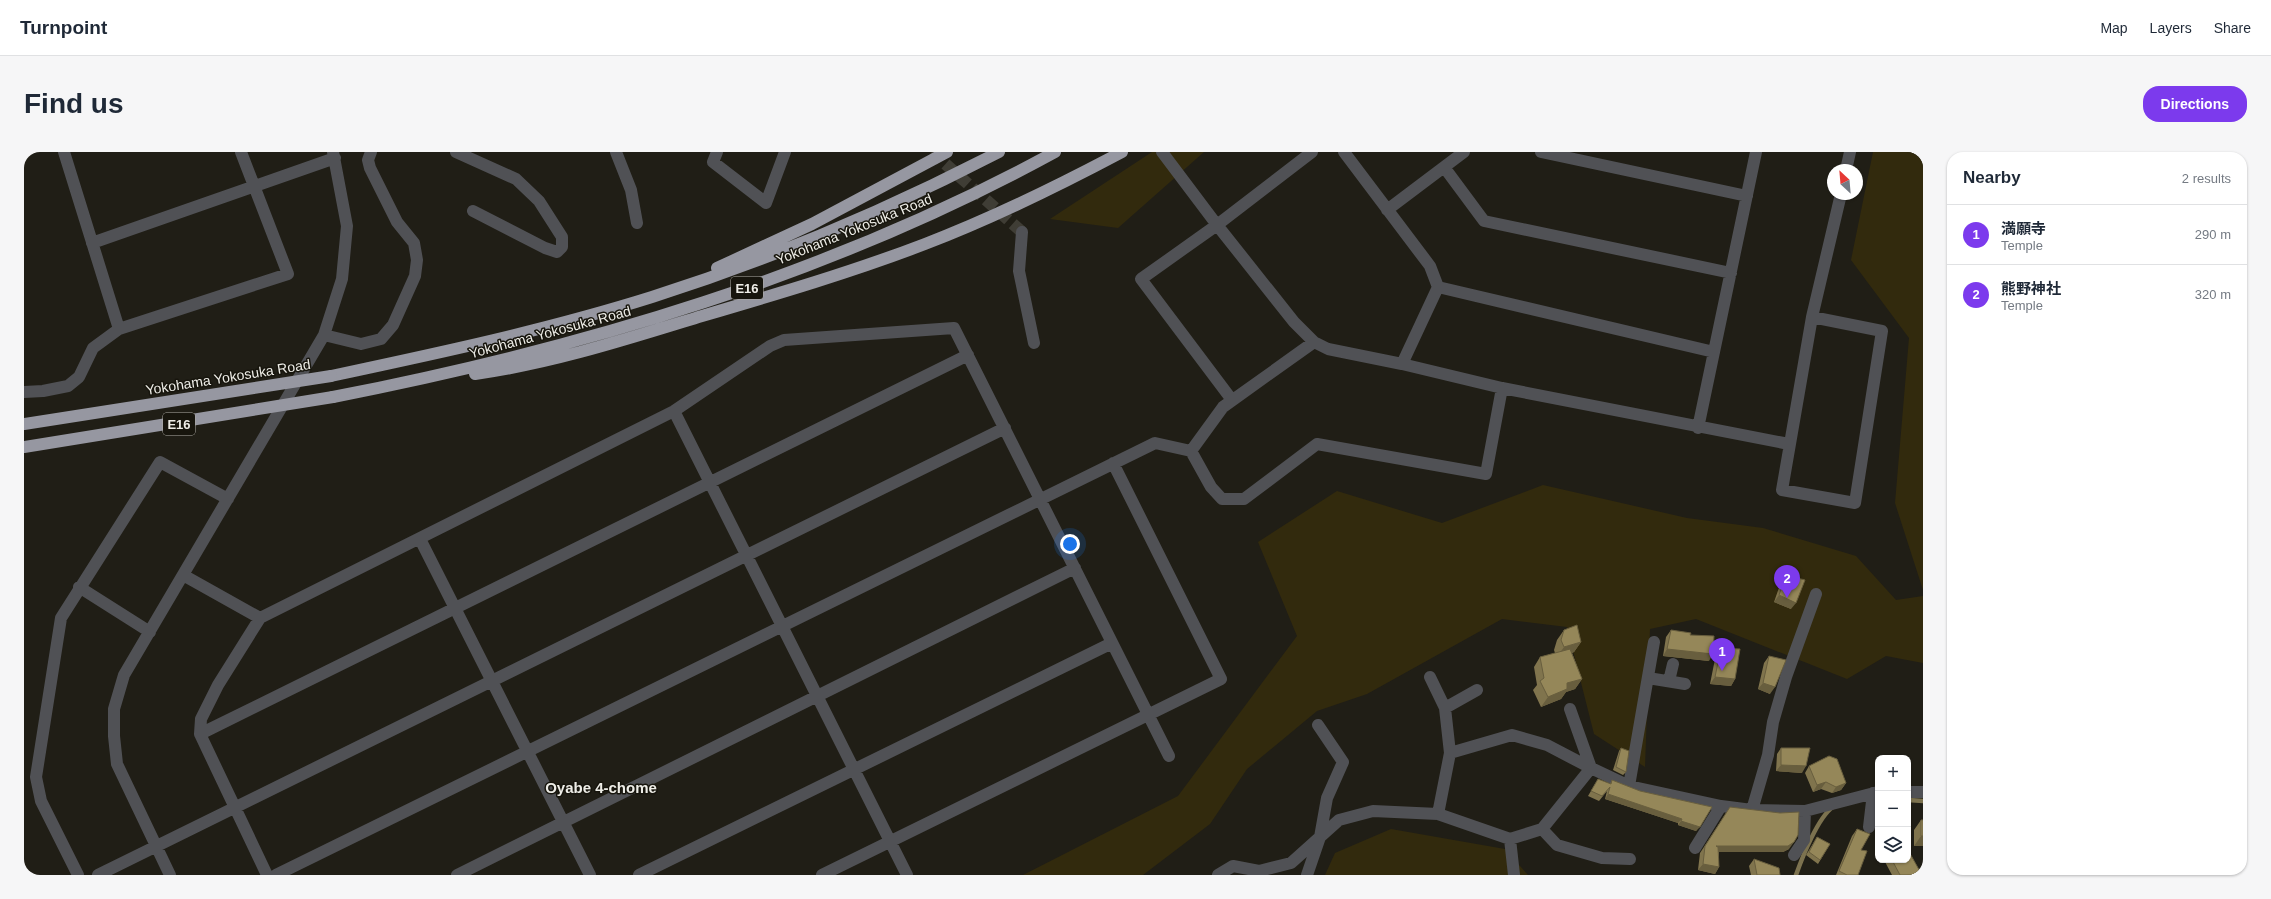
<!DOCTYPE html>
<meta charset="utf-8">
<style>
:root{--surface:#fff;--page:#f6f6f7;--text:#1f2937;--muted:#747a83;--line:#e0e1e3;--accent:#7c3aed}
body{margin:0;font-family:Arial,"Noto Sans JP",sans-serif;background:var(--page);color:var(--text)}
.controls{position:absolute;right:12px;bottom:12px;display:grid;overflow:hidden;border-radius:8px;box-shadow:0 1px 3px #0004}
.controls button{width:36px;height:36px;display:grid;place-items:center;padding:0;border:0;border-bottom:1px solid var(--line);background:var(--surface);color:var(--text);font:20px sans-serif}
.compass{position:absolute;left:1803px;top:12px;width:36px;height:36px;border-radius:50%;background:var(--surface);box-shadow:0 1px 3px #0004;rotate:334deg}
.you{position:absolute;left:1046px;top:392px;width:14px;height:14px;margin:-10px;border:3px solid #fff;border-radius:50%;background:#1a73e8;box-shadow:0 0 0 6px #1a73e833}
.badge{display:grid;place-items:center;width:26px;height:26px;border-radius:50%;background:var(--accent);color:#fff;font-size:13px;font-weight:700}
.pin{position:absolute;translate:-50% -33px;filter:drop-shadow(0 1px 2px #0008)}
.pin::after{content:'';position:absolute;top:21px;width:14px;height:12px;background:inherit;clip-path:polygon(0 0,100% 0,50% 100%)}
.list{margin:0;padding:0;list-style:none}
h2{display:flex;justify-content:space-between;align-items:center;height:52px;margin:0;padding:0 16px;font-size:17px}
h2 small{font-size:13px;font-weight:400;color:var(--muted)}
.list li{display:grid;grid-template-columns:26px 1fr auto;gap:12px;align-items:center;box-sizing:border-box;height:60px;padding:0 16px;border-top:1px solid var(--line)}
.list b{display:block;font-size:15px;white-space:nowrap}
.list p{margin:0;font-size:13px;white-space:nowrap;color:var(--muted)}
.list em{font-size:13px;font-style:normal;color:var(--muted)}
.icon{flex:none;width:22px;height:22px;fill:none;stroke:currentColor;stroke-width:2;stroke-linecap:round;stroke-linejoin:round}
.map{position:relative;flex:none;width:1899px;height:723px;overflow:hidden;border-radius:16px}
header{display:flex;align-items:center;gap:24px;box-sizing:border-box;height:56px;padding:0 20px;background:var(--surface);border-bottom:1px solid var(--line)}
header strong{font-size:19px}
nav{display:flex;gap:22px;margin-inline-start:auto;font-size:14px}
.intro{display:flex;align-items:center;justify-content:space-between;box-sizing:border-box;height:96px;padding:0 24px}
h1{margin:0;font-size:28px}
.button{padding:10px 18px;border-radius:16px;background:var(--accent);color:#fff;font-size:14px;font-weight:700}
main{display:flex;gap:24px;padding:0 24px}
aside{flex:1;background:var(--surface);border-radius:16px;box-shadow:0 1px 3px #0004}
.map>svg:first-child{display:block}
</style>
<header>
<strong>Turnpoint</strong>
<nav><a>Map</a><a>Layers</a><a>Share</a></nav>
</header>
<div class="intro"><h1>Find us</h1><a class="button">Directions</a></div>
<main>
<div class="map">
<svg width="1899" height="723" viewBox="0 0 1899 723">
<rect width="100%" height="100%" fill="#201e16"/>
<!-- green -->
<path fill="#322a0d" d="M1128,0H1180L1094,76L1026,67Z
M1849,0H1899V438L1871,351L1885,186L1827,108Z
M1519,333L1663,366L1739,376L1832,404L1872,448L1899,444V511L1862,504L1823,527L1672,467L1626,477L1621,615L1570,582L1543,475L1478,467L1343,542L1293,559L1223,617L1186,672L1119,723H999L1154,644L1273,484L1234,390L1313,339L1418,371Z
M1367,677L1481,697L1504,723H1301L1311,701Z"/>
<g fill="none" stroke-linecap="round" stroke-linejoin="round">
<!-- stream -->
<path stroke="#7c724f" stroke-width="4.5" d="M1884,648L1899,649
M1772,723C1778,706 1794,665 1809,655"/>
<!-- minor-tunnel -->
<path stroke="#3f3d35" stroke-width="12" stroke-dasharray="12 6" stroke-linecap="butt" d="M908,0L998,80"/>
<!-- minor -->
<path stroke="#505155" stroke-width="12" d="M40,0L95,177
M432,0L492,27L515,49L538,85V95L533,100L521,96L449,59
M592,0L607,38L613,71
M693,0L689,10L742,51L761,0
M1138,0L1193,73L1270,170L1290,190L1304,197L1378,212L1478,236L1765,292
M1320,0L1406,114L1414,135L1378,212
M1517,0L1723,44
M1420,15L1460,69L1707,121
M1822,18L1826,0
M1363,58L1440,0
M998,80L995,119L1010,191
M68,91L311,6
M1414,135L1690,200
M1788,165L1858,179L1831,351L1758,338L1788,165L1817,42
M300,183L337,192L357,187L369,173L391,124L393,108L390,91L373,70L346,16L344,8L347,0
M0,240L19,239L44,234L55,225L69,196L95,177L264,122L217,0
M1208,248L1117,127L1193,73L1288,0
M650,259L883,723
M1674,276L1732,0
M1167,299L1187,335L1198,347H1220L1293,292L1462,322L1478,236
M396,387L566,723
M159,423L236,466
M55,435L126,480
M1406,525L1421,556L1426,601L1414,662
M1624,526L1661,532
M1645,529L1649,512
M1421,556L1453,538
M176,582L944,203
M1426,601L1488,583L1523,593L1567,616L1546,557
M1605,634L1630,490
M1884,640H1899
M1728,658L1744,603L1749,570L1762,525L1792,442
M1845,675L1849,641
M1518,677L1567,616L1605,634L1697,654L1728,658L1781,659L1854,640
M1486,687L1490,723
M1671,696L1697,654
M1770,703L1780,688L1781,659
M54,723L17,649L12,625L37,466L136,310L204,347
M74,723L981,276
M146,723L93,612L90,584V557L100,523L300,183L318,127L323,74L309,0
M243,723L176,582L177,567L194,533L236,466L650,259L746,194L760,188L930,176L1145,604
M252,723L1131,291L1167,299L1199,255L1290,190
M433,723L1051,416
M615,723L1088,491
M798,723L1197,527L1089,311
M1194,723L1209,714L1235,719L1267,711L1315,668L1349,659L1414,662L1486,687L1518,677L1533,693L1578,706L1606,707
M1283,723L1296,685L1303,646L1319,610L1294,573"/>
<!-- highway -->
<path stroke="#9697a1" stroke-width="12" d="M693,116L788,72L923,0
M451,222C529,211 603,187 678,164C753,142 828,120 901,92C969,66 1034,34 1098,0
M307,224C415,201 523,178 628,145C748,107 863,58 975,0
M309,245C560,196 806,123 1031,0"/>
<!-- highway-bridge -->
<path stroke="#9697a1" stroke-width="12" d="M0,272L307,224
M0,295L309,245"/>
</g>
<!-- wall -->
<path fill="#80744d" d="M1762,423L1767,457L1750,450L1757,430Z
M1540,478L1557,490L1550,500L1548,501L1558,527L1551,537L1542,540L1537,547L1517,555L1509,538L1513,533L1510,515L1516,505L1531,501L1530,498L1533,488Z
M1647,478L1666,483L1685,509L1639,504L1642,485Z
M1697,496L1711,527L1707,534L1686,532L1692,502Z
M1745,504L1746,542L1734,537L1740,511Z
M1597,596L1602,620L1599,623L1589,618L1595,599Z
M1757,596L1778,621L1752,619L1753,602Z
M1785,614L1822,631L1817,638L1808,641L1797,637L1789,640L1781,621Z
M1574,627L1586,632L1588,628L1616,639L1688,655L1672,679L1654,673V671L1581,647L1583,639L1575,649L1564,644Z
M1706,655L1765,697L1759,700H1695V715L1691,722L1674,718L1676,701Z
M1897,668H1899V694H1890V678Z
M1833,677L1837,698L1834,723H1812L1828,684Z
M1793,685L1806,692L1794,712L1782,703Z
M1730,707L1756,723H1727L1725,714Z
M1860,708H1884L1898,723H1868Z"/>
<!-- shaded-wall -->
<path fill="#685e3e" d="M1755,443L1772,451L1767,457L1750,450Z
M1557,490L1550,500L1533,505L1540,495Z
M1643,497L1689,502L1685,509L1639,504Z
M1691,525L1711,527L1707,534L1686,532Z
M1558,527L1551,537L1542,540L1537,547L1517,555L1524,545L1543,531Z
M1739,531L1751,535L1746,542L1734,537Z
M1757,613L1782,614L1778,621L1752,619Z
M1802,630L1797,637L1789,640L1793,633Z
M1822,631L1817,638L1808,641L1812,635Z
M1584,642L1658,667L1654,671L1581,647Z
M1657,669L1676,675L1672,679L1654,673Z
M1897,684H1899V694H1890Z
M1770,690L1765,697L1759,700H1687L1692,694Z
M1679,712L1695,715L1691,722L1674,718Z"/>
<!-- building -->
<path fill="#958759" stroke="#685e3e" d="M1762,423L1781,428L1772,451L1755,443Z
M1553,473L1557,490L1540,495L1537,488L1540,478Z
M1647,478L1667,481L1666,483L1690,484L1689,502L1643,497Z
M1697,496L1716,497L1711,527L1691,525Z
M1546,497L1558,527L1543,531V537L1524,545L1516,529L1520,526L1516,505Z
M1745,504L1762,508L1751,535L1739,531Z
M1597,596L1605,599L1602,620L1592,615Z
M1757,596H1786L1782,614L1757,613Z
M1805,604L1813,607L1822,631L1812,635L1802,630L1793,633L1785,614Z
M1574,627L1587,632L1588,628L1616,639L1688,655L1676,675L1657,669L1658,667L1584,642L1586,635L1578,644L1567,639Z
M1706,655L1756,661L1775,660L1774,683L1770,690L1764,694H1692L1694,695L1695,715L1679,712L1681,694Z
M1897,668H1899V684H1897Z
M1833,677L1846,682L1837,698L1843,699L1834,723H1823L1815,719Z
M1793,685L1806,692L1796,708L1785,700Z
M1884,698L1898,723H1876L1868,708H1884Z
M1730,707L1755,716L1756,723H1733Z"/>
<g text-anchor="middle" stroke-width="3" stroke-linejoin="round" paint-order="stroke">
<!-- shield labels -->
<g fill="#17150d" stroke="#aeaca6" stroke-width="1">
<rect x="707" y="125" width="32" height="22" rx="3"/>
<rect x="139" y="261" width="32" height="22" rx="3"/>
</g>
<g font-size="13" font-weight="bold" fill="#eeede7">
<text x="723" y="141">E16</text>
<text x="155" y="277">E16</text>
</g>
<!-- street labels -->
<g font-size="14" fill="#eeede7" stroke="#17150d">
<text transform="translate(830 77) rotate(-22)" y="5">Yokohama Yokosuka Road</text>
<text transform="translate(526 180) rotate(-15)" y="5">Yokohama Yokosuka Road</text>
<text transform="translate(204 225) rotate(-9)" y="5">Yokohama Yokosuka Road</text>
</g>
<!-- neighbourhood labels -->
<g font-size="15" font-weight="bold" fill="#eeede7" stroke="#17150d">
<text x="577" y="641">Oyabe 4-chome</text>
</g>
</g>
</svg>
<div class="controls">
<button>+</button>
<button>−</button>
<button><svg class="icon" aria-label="layers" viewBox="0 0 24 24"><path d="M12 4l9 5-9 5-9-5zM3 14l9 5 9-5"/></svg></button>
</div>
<svg class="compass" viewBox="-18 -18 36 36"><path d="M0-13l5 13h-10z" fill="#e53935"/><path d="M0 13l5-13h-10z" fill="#747a83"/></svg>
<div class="you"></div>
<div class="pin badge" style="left:1698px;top:519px">1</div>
<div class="pin badge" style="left:1763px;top:446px">2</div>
</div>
<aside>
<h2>Nearby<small>2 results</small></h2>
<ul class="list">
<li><span class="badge">1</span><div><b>満願寺</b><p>Temple</p></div><em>290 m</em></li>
<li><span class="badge">2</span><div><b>熊野神社</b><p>Temple</p></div><em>320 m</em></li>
</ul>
</aside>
</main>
